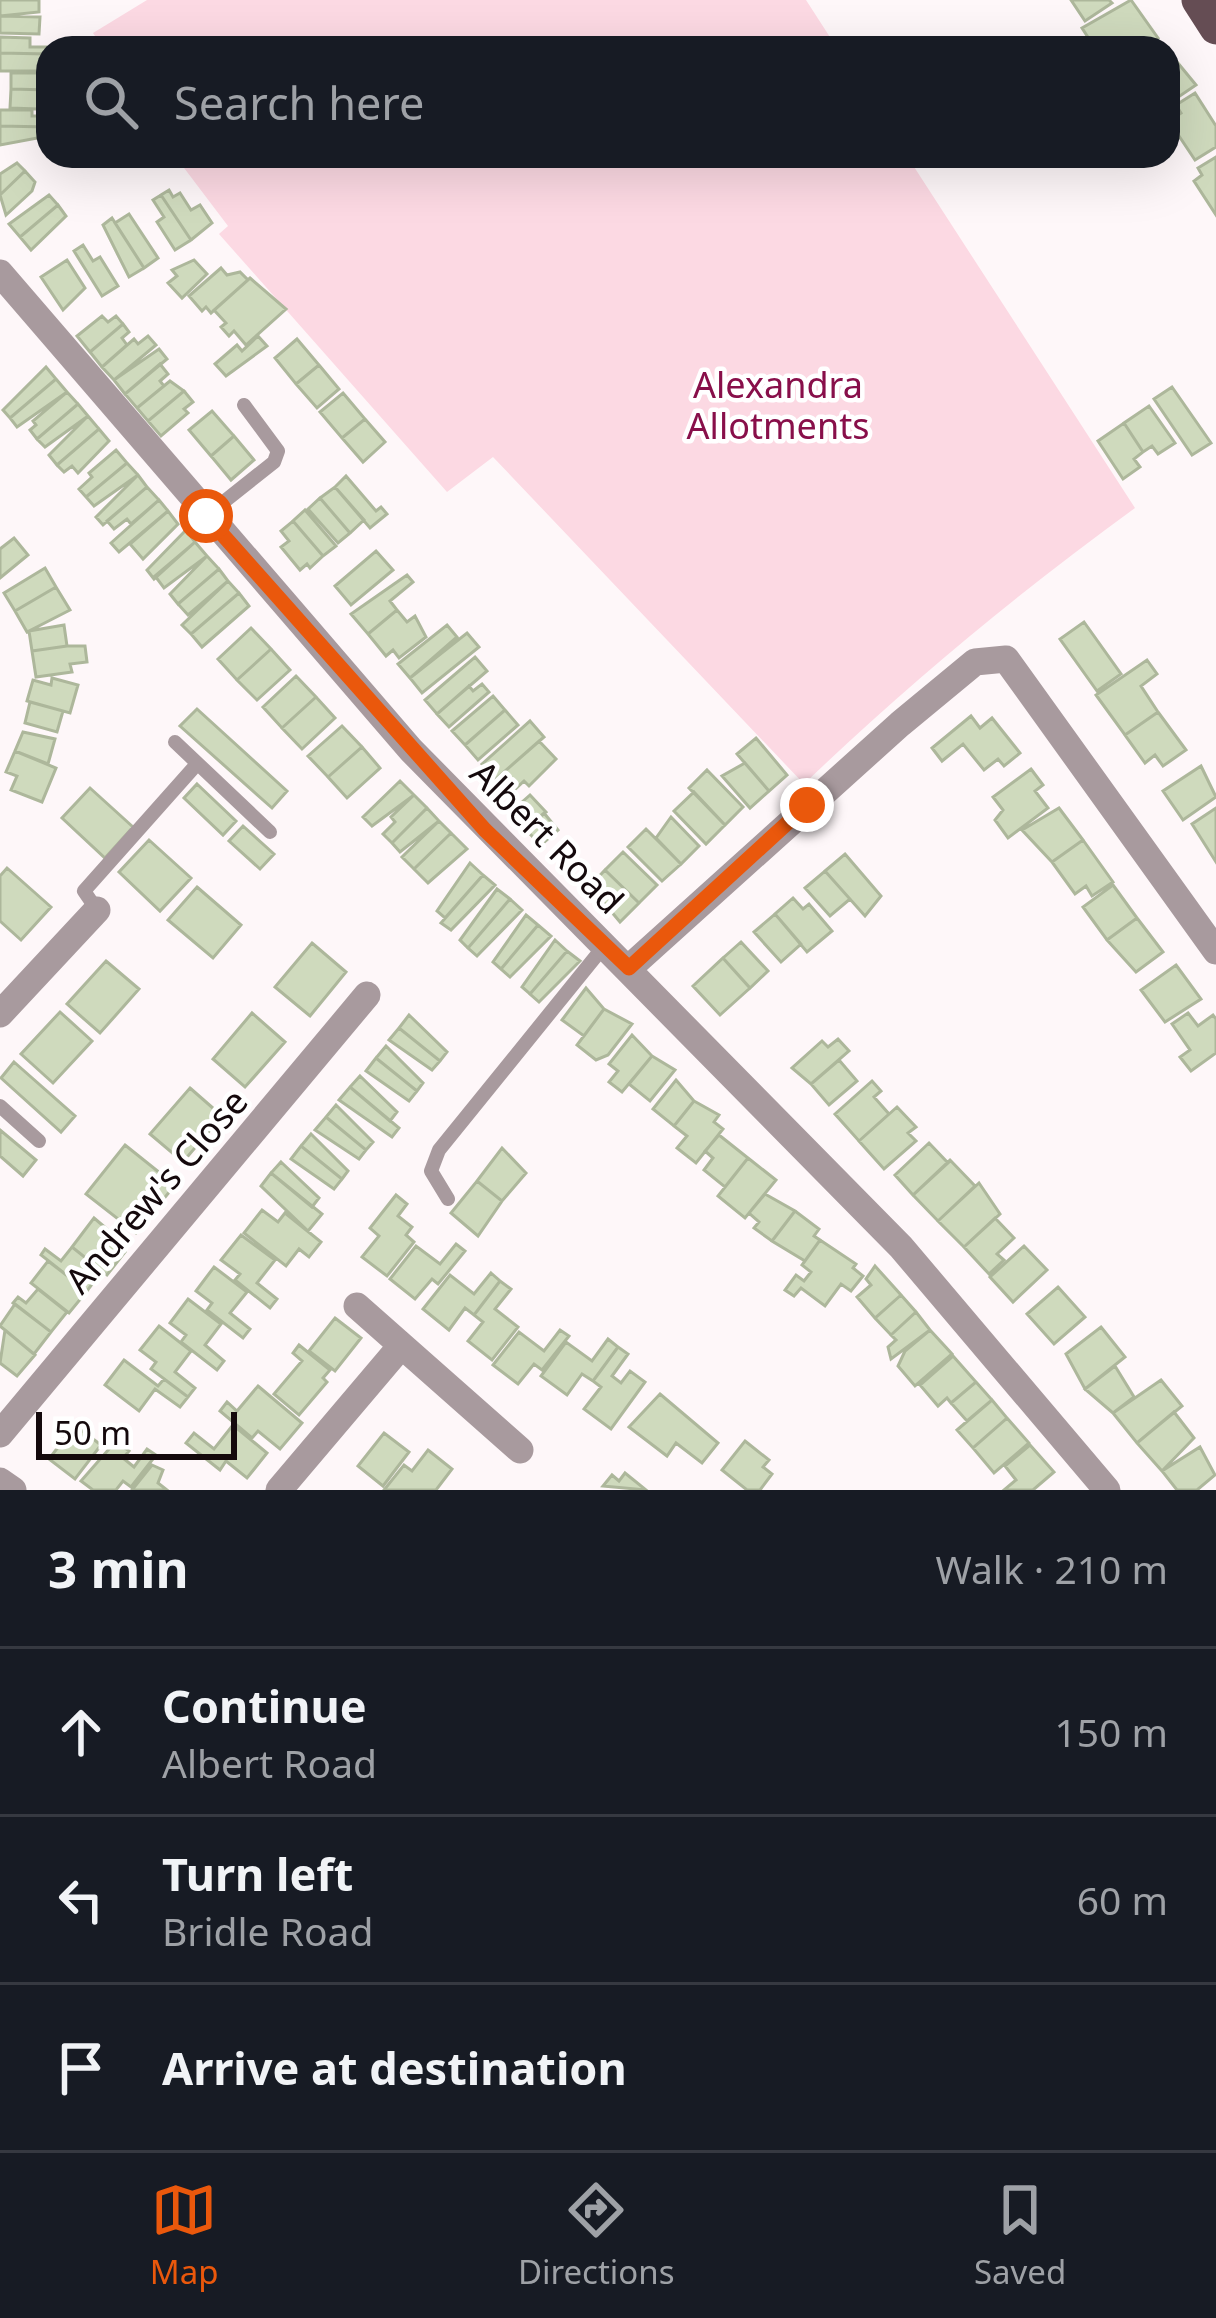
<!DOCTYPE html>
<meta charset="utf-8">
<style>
:root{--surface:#171b24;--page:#242831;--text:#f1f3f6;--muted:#9ea1a6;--line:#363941;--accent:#ea580c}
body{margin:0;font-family:"Noto Sans",sans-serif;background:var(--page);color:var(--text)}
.scale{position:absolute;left:36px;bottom:30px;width:201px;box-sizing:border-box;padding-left:12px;border:6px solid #14090c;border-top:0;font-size:33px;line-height:42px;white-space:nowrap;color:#14090c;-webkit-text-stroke:9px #fff;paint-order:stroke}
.stop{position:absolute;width:36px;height:36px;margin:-27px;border:9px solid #ea580c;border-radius:50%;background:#fff}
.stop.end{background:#ea580c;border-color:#fff;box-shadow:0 3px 12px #0008}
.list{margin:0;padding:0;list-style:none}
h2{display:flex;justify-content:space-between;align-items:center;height:156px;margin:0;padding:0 48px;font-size:51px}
h2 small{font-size:39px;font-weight:400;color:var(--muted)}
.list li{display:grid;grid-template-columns:78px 1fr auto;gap:36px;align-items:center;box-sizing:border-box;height:168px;padding:0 48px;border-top:3px solid var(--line)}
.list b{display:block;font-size:45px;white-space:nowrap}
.list p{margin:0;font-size:39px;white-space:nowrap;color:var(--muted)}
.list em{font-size:39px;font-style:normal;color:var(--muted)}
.icon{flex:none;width:66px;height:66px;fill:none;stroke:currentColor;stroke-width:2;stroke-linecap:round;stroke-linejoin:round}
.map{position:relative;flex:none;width:1216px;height:1490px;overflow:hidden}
.search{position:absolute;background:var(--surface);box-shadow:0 12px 48px #0002;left:36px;right:36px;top:36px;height:132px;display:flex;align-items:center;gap:30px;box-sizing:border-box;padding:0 42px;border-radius:36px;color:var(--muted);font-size:45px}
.sheet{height:660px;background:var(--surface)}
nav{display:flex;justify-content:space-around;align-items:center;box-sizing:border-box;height:168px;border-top:3px solid var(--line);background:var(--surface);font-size:33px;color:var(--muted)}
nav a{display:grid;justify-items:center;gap:6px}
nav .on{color:var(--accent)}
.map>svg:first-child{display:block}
</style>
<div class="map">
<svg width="1216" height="1490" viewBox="0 0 1216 1490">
<rect width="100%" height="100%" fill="#fef7f9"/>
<!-- green -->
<path fill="#fcd9e3" d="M147,0H806L837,48H103L93,33Z
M175,156H907L1135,508C1018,593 908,684 804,784L493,457L447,492L219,234L228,226Z"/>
<!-- building -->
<path fill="#cfdabd" stroke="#adb79b" stroke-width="3" d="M0,0H39V12L0,16Z
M1071,0H1109L1112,3L1085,21Z
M1131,0L1158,38L1143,48H1095L1082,28Z
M0,16L40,17L39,34L0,33Z
M0,37L30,38V47H46L45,54L0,53Z
M1168,51L1196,85L1168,104Z
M0,53L48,54V71H0Z
M11,73H48V90L11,89Z
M11,89L48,90V100H38V109L10,108Z
M1195,93L1216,126V147L1195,160L1169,121L1181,113L1176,105Z
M0,110H32V116H48V127L0,126Z
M0,126L48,127V136L0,145Z
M1216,157V215L1194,181L1202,175L1198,168Z
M17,163L25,171L0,195V174Z
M25,171L35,182L32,191L6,215L0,195Z
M169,190L173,197L180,193L191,210L200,205L212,223L191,240L161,195Z
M49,195L58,205L20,237L9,224Z
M161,195L191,240L175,250L157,222L164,217L153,200Z
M58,205L66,216L31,250L20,237Z
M129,214L158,258L144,268L115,223Z
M112,218L144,268L129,277L103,225Z
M83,245L93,261L100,257L118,286L102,296L74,251Z
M67,260L85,288L63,310L41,277Z
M194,260L207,274L182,298L168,283L177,276L172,270Z
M221,268L227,275L240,272L248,280L211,313L206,307L202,311L189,296Z
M250,278L286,309L246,345L234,331L229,336L221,327L226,323L214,310Z
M102,316L108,322L116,316L123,324L90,352L77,336Z
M123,324L129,332L122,338L127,345L102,367L90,352Z
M148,336L156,345L114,380L102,367L134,339L138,344Z
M258,336L267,346L226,376L215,364L237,345L242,351Z
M297,339L319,365L296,384L275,358Z
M159,349L167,359L125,394L114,380Z
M160,364L168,374L160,381L164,386L137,408L125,394Z
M319,365L339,389L317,408L296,384Z
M46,367L56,379L10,418L3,410Z
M56,379L67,392L17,427L10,418Z
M170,381L184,391L148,421L137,408Z
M1172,387L1211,443L1192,455L1154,399Z
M184,391L193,402L184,409L188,413L161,436L148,421Z
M67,392L78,404L37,439L30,430L36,425L33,421Z
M343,393L365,419L342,438L320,412Z
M78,404L88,416L45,447L37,439Z
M1149,406L1175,443L1158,454L1152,446L1143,452L1124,423Z
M212,411L234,436L211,456L189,430Z
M88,416L99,429L57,465L49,455Z
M365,419L385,442L363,462L342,438Z
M1124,423L1143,452L1134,459L1140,467L1123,479L1098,441Z
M99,429L109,441L78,473L72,466L64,472L57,465Z
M234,436L254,460L231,480L211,456Z
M116,450L127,463L86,497L79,489L92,477L89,473Z
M127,463L138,475L94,506L86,497Z
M138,475L147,487L103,525L96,517Z
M346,476L376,511L381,507L387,514L370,528L335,487Z
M147,487L159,500L131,524L127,519L114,529L107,521Z
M335,487L364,520L350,533L320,498Z
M320,498L350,533L338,543L308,509Z
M159,500L168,511L119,552L111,543Z
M305,510L336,546L323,556L293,521Z
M168,511L178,524L143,559L130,544Z
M293,521L323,556L310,568L307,564L300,570L281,547L289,541L281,531Z
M186,530L195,542L154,579L147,570Z
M14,538L28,555L0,578V549Z
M195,542L207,556L164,588L155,576Z
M376,551L393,570L351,605L335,586Z
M207,556L219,569L178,604L170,594Z
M45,568L56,587L15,611L4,593Z
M219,569L228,581L188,615L178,604Z
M407,575L413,582L390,601L397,610L368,634L351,614Z
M228,581L239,593L191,634L182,625Z
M56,587L70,610L27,632L15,611Z
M239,593L249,606L202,647L191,634Z
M397,610L407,622L415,616L426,637L399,658L393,650L386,656L368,634Z
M1084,622L1121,674L1097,691L1060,639Z
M64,625L67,646L32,651L29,631Z
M447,625L457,637L410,678L398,664Z
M251,628L271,649L237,680L218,659Z
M467,633L479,647L422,693L410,678Z
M67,646H85L87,662L70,664L72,672L36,677L32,651Z
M271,649L290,670L257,700L237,680Z
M475,657L487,671L437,714L425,700Z
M1147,660L1157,674L1141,686L1158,712L1125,735L1096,695Z
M296,676L316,697L282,728L263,707Z
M52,678L78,685L70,713L27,701L33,680L51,685Z
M482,684L489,692L449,727L437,714L469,686L473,691Z
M493,696L505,710L465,745L452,731Z
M316,697L335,718L302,749L282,728Z
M30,702L63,711L57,732L25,723Z
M197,709L287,791L272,808L180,726Z
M505,710L518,725L478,760L465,745Z
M1158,712L1186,750L1163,766L1155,755L1145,763L1125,735Z
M971,716L980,728L992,718L1020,753L1004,766L998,759L984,770L963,744L942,761L932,748Z
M530,721L544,737L496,779L482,764Z
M342,726L362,747L328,777L308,756Z
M23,732L55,739L48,764L15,751Z
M756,738L787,775L769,791L737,754Z
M539,741L556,759L529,786L524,781L509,795L496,779Z
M362,747L380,768L347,798L328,777Z
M15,751L56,768L42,802L11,790L17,776L6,772Z
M745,763L769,791L750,808L722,776Z
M1201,766L1216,797L1183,820L1163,791Z
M1031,769L1043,785L1035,791L1048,808L1008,838L995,820L1003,810L993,797Z
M707,770L743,807L725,825L689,788Z
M400,781L414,795L372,826L363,817Z
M197,784L236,821L223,835L184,798Z
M90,788L133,827L105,858L62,818Z
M694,792L725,825L706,844L674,811Z
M414,795L427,808L392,843L383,834L395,822L391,817Z
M530,795L546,812L525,829L511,812Z
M427,808L439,821L400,852L392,843Z
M1059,808L1083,840L1052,862L1022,830Z
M1216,808V862L1192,824Z
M544,813L558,830L541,845L525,829Z
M671,817L699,846L681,864L656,838Z
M439,821L451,833L414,869L402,857Z
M243,826L274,854L260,869L229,841Z
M646,829L681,864L662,881L628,847Z
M451,833L467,849L428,883L414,869Z
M149,840L191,878L160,911L119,872Z
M1083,840L1113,882L1092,896L1086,886L1075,894L1052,862Z
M623,852L657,885L639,903L605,870Z
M845,854L881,896L865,916L825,871Z
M470,863L483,875L445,918L437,911Z
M7,868L51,907L21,940L0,921V876Z
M605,870L639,903L620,922L590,886Z
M825,871L850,899L830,916L805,888Z
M483,875L495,885L451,930L441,923Z
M1113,885L1137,918L1107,940L1083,907Z
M197,887L241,925L213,958L168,920Z
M497,889L510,899L468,948L460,940Z
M793,898L803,909L809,904L832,931L807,952L775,914Z
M510,899L522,910L477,956L468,948Z
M775,914L801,944L781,962L754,932Z
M526,915L538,925L501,969L493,962Z
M1137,918L1163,952L1136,972L1107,940Z
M538,925L551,936L510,977L501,969Z
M555,940L567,951L530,994L522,987Z
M741,942L768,971L750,988L723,958Z
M312,943L346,972L310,1016L275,987Z
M567,951L580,961L539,1002L530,994Z
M723,958L750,988L720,1015L693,986Z
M106,961L139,989L100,1033L67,1004Z
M1176,965L1201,999L1165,1022L1141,990Z
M586,988L604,1009L584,1036L562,1020Z
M604,1009L632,1024L608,1055L596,1060L577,1045Z
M60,1012L92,1041L53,1083L21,1054Z
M252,1013L285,1042L245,1087L213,1059Z
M1188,1013L1198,1026L1213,1015L1216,1019V1053L1191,1071L1180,1057L1190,1050L1172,1024Z
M409,1015L447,1052L440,1061L399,1028Z
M399,1028L440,1061L432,1070L389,1040Z
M632,1035L652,1056L622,1092L609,1082L618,1071L609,1064Z
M838,1039L849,1051L811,1084L792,1068L822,1041L828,1047Z
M386,1046L423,1083L417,1091L376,1058Z
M652,1056L675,1070L650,1101L629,1084Z
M376,1058L417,1091L409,1101L366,1071Z
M839,1060L857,1081L829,1105L811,1084Z
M14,1062L75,1116L61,1132L1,1078Z
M360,1076L397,1112L390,1121L350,1087Z
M676,1080L694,1101L674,1126L653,1109Z
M872,1081L881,1091L874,1097L889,1114L859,1141L835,1114Z
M350,1087L399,1128L392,1137L339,1100Z
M190,1088L222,1116L183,1162L150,1134Z
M694,1101L719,1115L714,1122L723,1129L696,1163L677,1148L687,1136L674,1126Z
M336,1105L373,1142L366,1150L326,1117Z
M897,1107L916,1127L908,1133L916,1141L884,1169L859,1141Z
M326,1117L366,1150L359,1159L315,1130Z
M0,1130L36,1160L23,1176L0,1156Z
M311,1134L348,1171L342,1179L301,1146Z
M719,1135L748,1158L725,1187L704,1170L713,1158L705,1151Z
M929,1143L948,1163L913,1195L895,1175Z
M125,1145L175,1185L136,1233L86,1194Z
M301,1146L342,1179L334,1189L291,1159Z
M502,1148L526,1173L502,1201L477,1181Z
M748,1158L776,1180L745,1218L718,1196Z
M950,1160L975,1186L938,1221L913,1195Z
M281,1162L319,1198L312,1207L271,1173Z
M271,1173L322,1214L308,1231L261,1186Z
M477,1181L502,1201L478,1236L451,1213Z
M979,1183L1000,1214L964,1247L938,1221Z
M765,1194L795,1211L772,1241L754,1228L759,1222L749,1213Z
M396,1195L407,1204L398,1216L412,1227L406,1235L414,1242L387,1276L362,1257L379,1236L370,1228Z
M262,1210L278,1222L285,1213L321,1242L309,1257L299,1249L286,1266L244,1233Z
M795,1211L819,1229L814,1236L820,1240L805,1261L772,1241Z
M94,1218L107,1229L103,1234L125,1252L107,1275L72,1247Z
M995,1218L1014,1238L997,1254L1004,1260L989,1274L964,1247Z
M241,1235L275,1260L257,1283L277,1299L270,1308L235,1280L240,1274L221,1260Z
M820,1240L856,1264L853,1268L863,1276L851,1291L841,1284L825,1306L801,1288L794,1296L785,1290L796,1275L804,1281L811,1272L802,1265Z
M456,1244L465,1251L438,1284L432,1279L415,1299L390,1279L416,1246L440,1264Z
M1024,1246L1047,1270L1013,1302L990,1277Z
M72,1247L102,1271L87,1291L41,1255L45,1249L61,1261Z
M48,1261L87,1291L69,1313L31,1283Z
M875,1266L901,1295L875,1318L857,1297L871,1285L866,1279Z
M214,1267L247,1292L230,1313L250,1329L243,1338L207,1310L212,1303L196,1291Z
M491,1273L500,1281L474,1315L465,1308L449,1330L423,1309L450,1275L474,1294Z
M500,1281L511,1289L495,1309L518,1327L492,1360L468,1341L483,1322L474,1315Z
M1058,1287L1085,1317L1054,1344L1027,1314Z
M38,1289L67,1312L51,1332L13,1303L18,1297L26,1303Z
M901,1295L916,1312L891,1335L875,1318Z
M188,1299L221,1324L205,1345L224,1361L217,1370L181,1342L186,1335L170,1323Z
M15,1304L51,1332L34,1354L0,1326Z
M916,1312L930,1330L891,1359L888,1347L896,1340L891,1335Z
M335,1318L361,1338L335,1371L309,1351Z
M159,1326L191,1351L175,1372L195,1388L188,1397L151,1369L156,1362L140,1350Z
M1101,1327L1125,1357L1085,1389L1066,1354Z
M5,1330L35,1355L17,1376L0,1363Z
M560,1330L569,1336L542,1370L534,1364L518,1384L493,1365L519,1332L544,1351Z
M930,1330L952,1354L915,1386L898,1366L905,1351Z
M608,1339L618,1347L593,1381L582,1374L567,1395L541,1376L566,1342L592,1361Z
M299,1345L330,1370L323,1378L327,1382L299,1415L274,1394L302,1361L293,1353Z
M618,1347L628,1354L612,1376L621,1383L630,1371L645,1382L611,1429L584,1409L601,1387L593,1381Z
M953,1356L976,1382L951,1403L947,1398L938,1406L920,1385Z
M124,1360L158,1386L164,1379L188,1397L180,1407L155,1389L139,1411L105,1385Z
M1115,1366L1134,1397L1113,1413L1085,1389Z
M1161,1380L1182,1406L1137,1443L1113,1413Z
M976,1382L992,1400L967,1421L951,1403Z
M258,1386L302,1423L280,1449L258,1431L252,1438L220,1411L227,1402L237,1411Z
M660,1394L718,1443L702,1463L676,1443L667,1456L629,1427Z
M992,1400L1007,1418L973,1448L957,1430Z
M1174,1412L1194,1438L1162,1471L1137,1443Z
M1007,1418L1029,1443L994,1473L973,1448Z
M75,1425L101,1445L75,1479L49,1459Z
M233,1425L267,1453L247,1478L226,1461L220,1470L186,1443L194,1433L214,1449Z
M384,1433L409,1452L383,1486L358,1466Z
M116,1441L129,1451L123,1458L134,1467L147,1449L156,1455L131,1487L123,1481L116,1490H93L81,1481Z
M745,1441L769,1460L763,1467L772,1474L760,1490H747L722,1470Z
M1030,1445L1054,1472L1033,1490H1004L1016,1480L1005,1466Z
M1200,1447L1215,1475L1197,1490H1177L1162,1471Z
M428,1450L452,1469L436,1490H384L404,1465L412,1471Z
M152,1465L163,1470L158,1483L167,1490H132Z
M625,1473L646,1490L603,1486L612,1475L619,1481Z"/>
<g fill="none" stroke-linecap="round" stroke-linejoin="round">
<!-- service -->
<path stroke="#a89a9e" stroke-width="14" d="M206,516L274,462L278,451L244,405
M175,742L270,832
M97,910L84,891L196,765
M0,1106L39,1141
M448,1199L431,1171L439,1150L605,945"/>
<!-- minor -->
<path stroke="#a89a9e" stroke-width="27" d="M0,273L411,750L901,1247L1107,1490
M629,968L900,724L975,662L1006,659L1216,951
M0,1014L97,910
M357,1306L520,1450
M0,1434L367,995
M0,1481L13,1490
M279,1490L401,1346"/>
<!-- primary -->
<path stroke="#654d54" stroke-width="33" d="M1198,0L1216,28"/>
</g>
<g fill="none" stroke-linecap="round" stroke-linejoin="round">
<!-- route -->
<path stroke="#ea580c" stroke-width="15" d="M206,516L485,830L629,968L807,805"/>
</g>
<g text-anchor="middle" stroke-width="9" stroke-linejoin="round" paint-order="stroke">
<!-- park labels -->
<g font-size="36" fill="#880f4a" stroke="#fff">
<text x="778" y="398">Alexandra<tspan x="778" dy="41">Allotments</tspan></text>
</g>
<!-- street labels -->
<g font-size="36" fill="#14090c" stroke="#fff">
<text transform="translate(547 837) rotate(45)" y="13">Albert Road</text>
<text transform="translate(156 1191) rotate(-49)" y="13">Andrew's Close</text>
</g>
</g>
</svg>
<div class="scale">50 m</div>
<div class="stop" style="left:206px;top:516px"></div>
<div class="stop end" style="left:807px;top:805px"></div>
<div class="search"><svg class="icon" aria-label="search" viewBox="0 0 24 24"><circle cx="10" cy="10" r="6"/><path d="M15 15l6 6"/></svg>Search here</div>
</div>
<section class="sheet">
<h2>3 min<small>Walk · 210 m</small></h2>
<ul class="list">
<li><svg class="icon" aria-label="ahead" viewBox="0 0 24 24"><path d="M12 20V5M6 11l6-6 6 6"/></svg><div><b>Continue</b><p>Albert Road</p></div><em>150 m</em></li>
<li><svg class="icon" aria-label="left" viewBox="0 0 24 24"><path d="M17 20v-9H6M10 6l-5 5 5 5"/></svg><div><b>Turn left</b><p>Bridle Road</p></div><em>60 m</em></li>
<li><svg class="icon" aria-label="arrive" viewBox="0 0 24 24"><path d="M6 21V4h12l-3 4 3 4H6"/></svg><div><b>Arrive at destination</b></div></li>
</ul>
</section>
<nav>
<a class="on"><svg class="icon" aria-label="map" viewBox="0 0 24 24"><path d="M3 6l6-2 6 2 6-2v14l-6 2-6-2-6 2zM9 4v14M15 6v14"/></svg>Map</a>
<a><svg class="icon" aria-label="directions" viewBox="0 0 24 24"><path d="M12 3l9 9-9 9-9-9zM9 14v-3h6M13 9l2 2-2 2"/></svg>Directions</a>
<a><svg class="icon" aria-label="saved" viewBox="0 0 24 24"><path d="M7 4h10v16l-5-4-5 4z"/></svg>Saved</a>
</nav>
